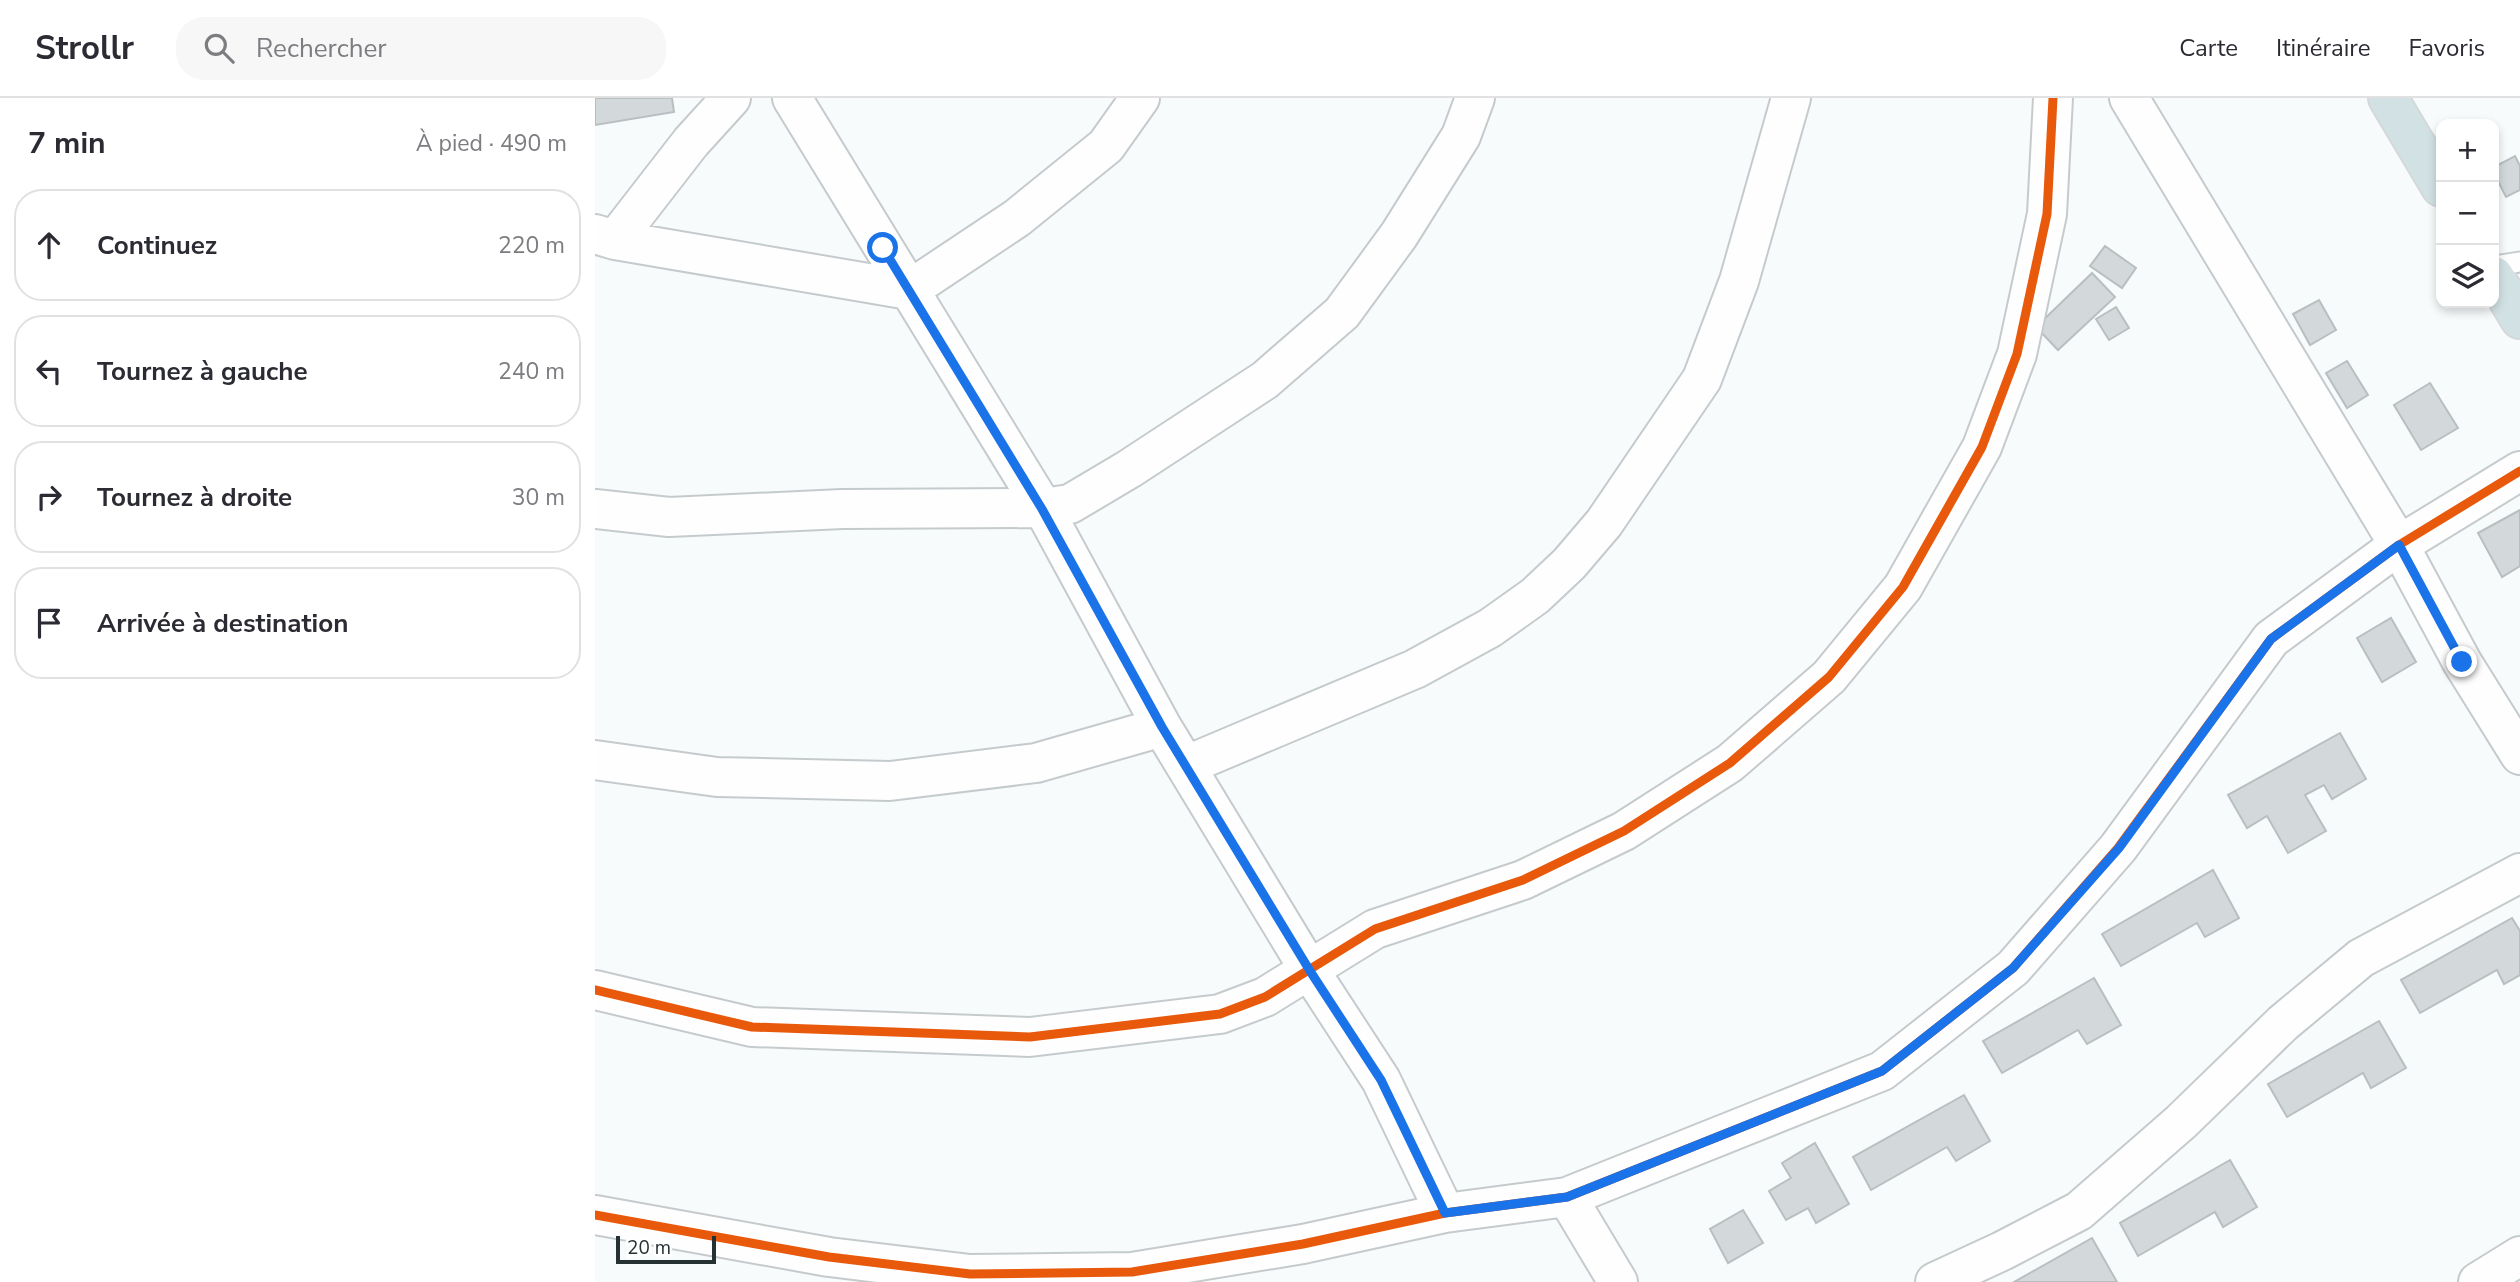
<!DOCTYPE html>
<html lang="fr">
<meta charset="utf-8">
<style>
:root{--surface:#fff;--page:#f7f7f7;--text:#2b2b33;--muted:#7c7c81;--line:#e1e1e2}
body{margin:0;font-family:"Nunito Sans",sans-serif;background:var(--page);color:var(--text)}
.controls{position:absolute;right:21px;top:21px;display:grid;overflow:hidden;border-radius:14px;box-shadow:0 4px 10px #0003}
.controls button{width:63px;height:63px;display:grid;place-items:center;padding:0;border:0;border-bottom:2px solid var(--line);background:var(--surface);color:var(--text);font:35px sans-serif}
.scale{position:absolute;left:21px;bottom:18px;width:100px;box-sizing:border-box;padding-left:7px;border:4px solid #263134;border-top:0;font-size:19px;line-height:24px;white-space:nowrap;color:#263134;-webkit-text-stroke:5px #fff;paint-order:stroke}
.stop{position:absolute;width:21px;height:21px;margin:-16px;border:5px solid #1a73e8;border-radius:50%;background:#fff}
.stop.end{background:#1a73e8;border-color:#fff;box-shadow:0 2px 7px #0008}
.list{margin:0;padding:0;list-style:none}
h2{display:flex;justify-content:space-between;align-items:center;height:91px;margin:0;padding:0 28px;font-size:30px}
h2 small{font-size:23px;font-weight:400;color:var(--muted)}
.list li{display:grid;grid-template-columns:46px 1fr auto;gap:21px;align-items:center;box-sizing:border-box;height:112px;margin:0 14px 14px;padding:0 14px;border:2px solid var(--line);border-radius:28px}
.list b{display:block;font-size:26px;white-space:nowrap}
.list em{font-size:23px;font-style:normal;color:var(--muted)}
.icon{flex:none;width:38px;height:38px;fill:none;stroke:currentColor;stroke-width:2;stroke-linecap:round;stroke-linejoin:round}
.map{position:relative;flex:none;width:1925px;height:1184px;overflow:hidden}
header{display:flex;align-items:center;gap:42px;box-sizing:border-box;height:98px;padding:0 35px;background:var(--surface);border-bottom:2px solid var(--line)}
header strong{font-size:33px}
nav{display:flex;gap:38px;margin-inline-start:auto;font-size:24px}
.search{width:490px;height:63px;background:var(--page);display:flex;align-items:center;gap:18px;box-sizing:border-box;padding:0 24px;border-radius:28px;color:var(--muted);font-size:26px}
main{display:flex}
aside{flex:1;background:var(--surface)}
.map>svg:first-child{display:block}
</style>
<header>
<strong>Strollr</strong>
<div class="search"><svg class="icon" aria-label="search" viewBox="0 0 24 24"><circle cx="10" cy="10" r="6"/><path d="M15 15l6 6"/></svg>Rechercher</div>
<nav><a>Carte</a><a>Itinéraire</a><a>Favoris</a></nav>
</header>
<main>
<aside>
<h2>7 min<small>À pied · 490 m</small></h2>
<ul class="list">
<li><svg class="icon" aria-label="ahead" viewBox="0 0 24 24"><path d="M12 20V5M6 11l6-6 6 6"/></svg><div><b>Continuez</b></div><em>220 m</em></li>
<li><svg class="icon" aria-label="left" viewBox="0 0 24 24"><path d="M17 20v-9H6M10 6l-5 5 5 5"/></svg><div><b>Tournez à gauche</b></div><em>240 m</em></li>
<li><svg class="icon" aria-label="right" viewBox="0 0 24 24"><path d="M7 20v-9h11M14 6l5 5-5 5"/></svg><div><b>Tournez à droite</b></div><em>30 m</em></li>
<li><svg class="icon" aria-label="arrive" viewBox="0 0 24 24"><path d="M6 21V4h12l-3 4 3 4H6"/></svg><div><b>Arrivée à destination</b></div></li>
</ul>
</aside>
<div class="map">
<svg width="1925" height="1184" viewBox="0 0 1925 1184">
<rect width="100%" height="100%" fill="#f8fbfc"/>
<!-- building -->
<path fill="#d3d9db" stroke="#b9bfc1" stroke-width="2" d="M0,0H77L79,14L0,27Z
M1920,58L1925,68V92L1911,99L1899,75V69Z
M1510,148L1541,170L1527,190L1495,168Z
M1497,175L1520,199L1463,252L1441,229Z
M1724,202L1741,232L1715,247L1698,216Z
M1521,209L1534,230L1514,242L1501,221Z
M1752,263L1773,297L1752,310L1731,275Z
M1835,285L1863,330L1826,352L1799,307Z
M1925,412V468L1907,479L1883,435Z
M1796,520L1821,564L1787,584L1762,540Z
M1745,635L1771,681L1737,701L1729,687L1710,697L1731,733L1693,755L1672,718L1652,730L1633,697Z
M1618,772L1644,820L1610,839L1602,825L1526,868L1507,836Z
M1917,820L1925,833V877L1909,886L1902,872L1825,915L1806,882Z
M1499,880L1526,927L1492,946L1483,932L1407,975L1388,943Z
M1784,923L1811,970L1776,990L1768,975L1692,1019L1673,986Z
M1369,997L1395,1043L1361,1063L1352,1049L1276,1092L1258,1059Z
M1220,1045L1254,1106L1221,1125L1213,1110L1191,1122L1174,1093L1196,1080L1187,1065Z
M1635,1062L1662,1109L1628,1129L1620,1114L1543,1158L1525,1125Z
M1148,1112L1168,1145L1133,1165L1115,1131Z
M1497,1140L1522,1184H1419Z"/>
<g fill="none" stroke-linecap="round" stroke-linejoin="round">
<!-- service casing -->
<g stroke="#c5cbcd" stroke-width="23">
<path id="service" d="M1899,168L1925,164"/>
</g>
<!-- minor casing -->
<g stroke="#c5cbcd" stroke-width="42">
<path id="minor" d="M197,0L448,410L567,629L715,873L786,982L850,1115
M1534,0L1804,447L1867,564L1925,657
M0,136L20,142L314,192L422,120L511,48L545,0
M20,142L96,44L136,0
M0,411L74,419L247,411L448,410L475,406L534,371L670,282L747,215L804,137L866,38L880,0
M0,662L122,679L295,683L441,665L567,629
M592,667L820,571L895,530L940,498L974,466L1009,425L1107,281L1144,183L1196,0
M0,892L157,929L435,939L625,916L670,899L780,831L928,782L1029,733L1135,665L1234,579L1308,489L1387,349L1422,256L1452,116L1458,0
M972,1099L1023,1184
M0,1117L234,1159L375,1176L537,1174L708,1146L850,1115L972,1099L1287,973L1418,870L1523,750L1676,541L1804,447L1925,373
M1340,1184L1407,1153L1484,1113L1586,1024L1688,925L1766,860L1925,775
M1883,1184L1925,1158"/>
</g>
<!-- trunk casing -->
<g stroke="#d5d8da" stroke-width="42">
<path id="trunk" d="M1793,0L1846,89
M1899,178L1925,221"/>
</g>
<!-- service -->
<use href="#service" stroke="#fefeff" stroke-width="19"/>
<!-- minor -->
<use href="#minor" stroke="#fefeff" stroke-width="38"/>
<!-- trunk -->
<use href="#trunk" stroke="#d2e2e4" stroke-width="38"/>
<!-- cycleway casing -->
<g stroke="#fff" stroke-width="13">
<path id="cycleway" d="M0,892L157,929L435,939L625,916L670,899L780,831L928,782L1029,733L1135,665L1234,579L1308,489L1387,349L1422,256L1452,116L1458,0
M0,1117L234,1159L375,1176L537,1174L708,1146L850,1115L972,1099L1287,973L1418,870L1523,750L1676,541L1804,447L1925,373"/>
</g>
<!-- cycleway -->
<use href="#cycleway" stroke="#e8590c" stroke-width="9"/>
</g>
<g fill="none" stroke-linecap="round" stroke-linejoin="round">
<!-- route -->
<path stroke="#1a73e8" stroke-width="9" d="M288,150L447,411L567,629L715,873L786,982L850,1115L972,1099L1287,973L1418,870L1524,750L1676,541L1804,447L1867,564"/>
</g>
</svg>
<div class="controls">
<button>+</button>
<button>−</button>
<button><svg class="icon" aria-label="layers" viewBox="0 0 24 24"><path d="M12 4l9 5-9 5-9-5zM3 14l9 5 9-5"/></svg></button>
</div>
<div class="scale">20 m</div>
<div class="stop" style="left:288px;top:150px"></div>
<div class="stop end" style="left:1867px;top:564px"></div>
</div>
</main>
